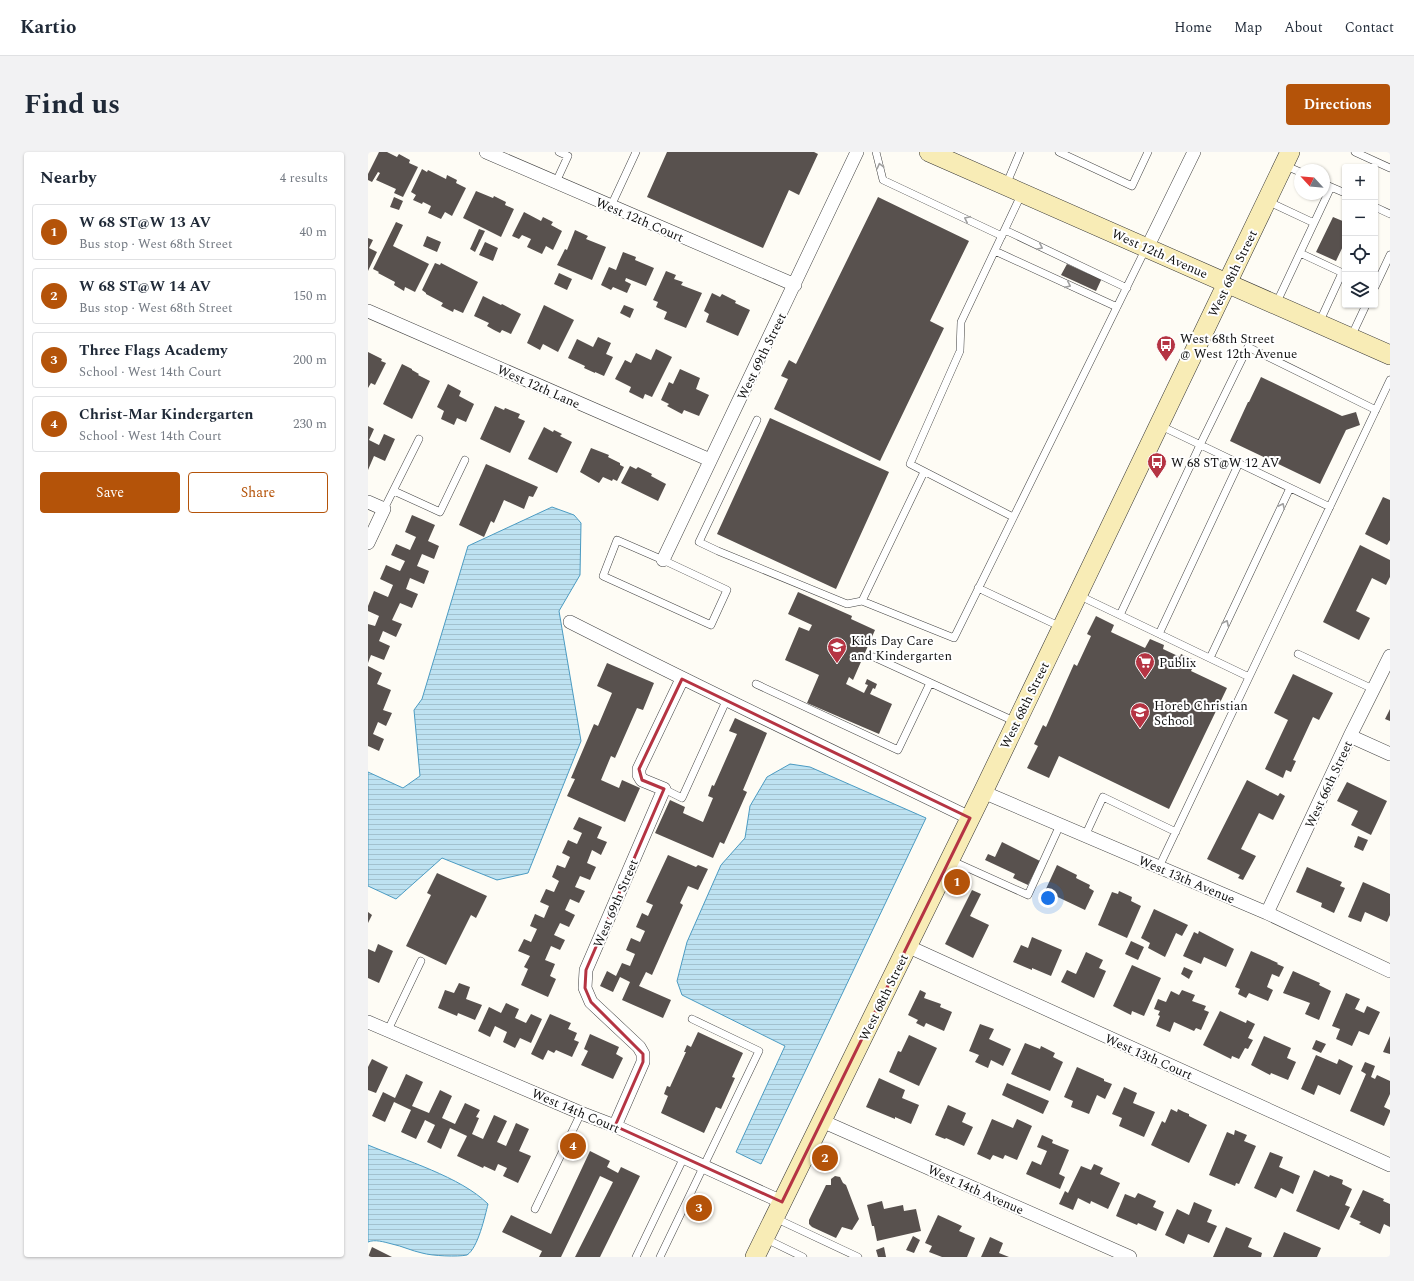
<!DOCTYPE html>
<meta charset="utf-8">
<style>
:root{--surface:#fff;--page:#f2f2f3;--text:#1f2937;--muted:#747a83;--line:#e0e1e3;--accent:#b45309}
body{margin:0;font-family:Spectral,serif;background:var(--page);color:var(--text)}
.controls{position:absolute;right:12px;top:12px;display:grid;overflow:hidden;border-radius:4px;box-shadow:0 1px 3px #0004}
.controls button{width:36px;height:36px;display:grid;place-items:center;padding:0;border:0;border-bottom:1px solid var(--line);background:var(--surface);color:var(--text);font:20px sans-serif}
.compass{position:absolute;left:926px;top:12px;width:36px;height:36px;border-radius:50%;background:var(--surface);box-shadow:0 1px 3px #0004;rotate:296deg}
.you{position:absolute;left:680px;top:746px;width:14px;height:14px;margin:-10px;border:3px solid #fff;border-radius:50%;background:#1a73e8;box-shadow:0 0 0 6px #1a73e833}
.badge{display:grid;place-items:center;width:26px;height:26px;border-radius:50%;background:var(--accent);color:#fff;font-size:13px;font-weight:700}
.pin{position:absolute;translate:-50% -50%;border:2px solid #fff;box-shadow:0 1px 4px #0006}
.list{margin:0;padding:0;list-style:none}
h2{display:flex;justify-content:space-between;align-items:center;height:52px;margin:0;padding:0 16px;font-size:17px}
h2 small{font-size:13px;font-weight:400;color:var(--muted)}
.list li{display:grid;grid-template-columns:26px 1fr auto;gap:12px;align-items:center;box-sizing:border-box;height:56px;margin:0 8px 8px;padding:0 8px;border:1px solid var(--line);border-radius:4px}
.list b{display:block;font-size:15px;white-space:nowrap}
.list p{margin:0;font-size:13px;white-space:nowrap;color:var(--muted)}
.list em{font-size:13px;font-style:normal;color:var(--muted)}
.actions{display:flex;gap:8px;padding:12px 16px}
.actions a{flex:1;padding:9px 0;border:1px solid var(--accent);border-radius:4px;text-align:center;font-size:14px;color:var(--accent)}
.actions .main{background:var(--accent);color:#fff}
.icon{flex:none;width:22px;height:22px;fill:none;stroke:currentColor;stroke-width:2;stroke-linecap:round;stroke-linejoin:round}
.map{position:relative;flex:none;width:1022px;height:1105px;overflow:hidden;border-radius:4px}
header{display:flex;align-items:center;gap:24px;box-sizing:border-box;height:56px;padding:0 20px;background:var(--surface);border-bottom:1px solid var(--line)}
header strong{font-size:19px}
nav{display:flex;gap:22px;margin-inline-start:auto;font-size:14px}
.intro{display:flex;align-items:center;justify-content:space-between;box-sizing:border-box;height:96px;padding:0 24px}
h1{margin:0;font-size:28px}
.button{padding:10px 18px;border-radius:4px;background:var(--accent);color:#fff;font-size:14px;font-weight:700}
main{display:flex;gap:24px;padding:0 24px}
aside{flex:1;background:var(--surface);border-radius:4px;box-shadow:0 1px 3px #0004}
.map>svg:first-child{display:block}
</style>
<header>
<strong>Kartio</strong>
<nav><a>Home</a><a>Map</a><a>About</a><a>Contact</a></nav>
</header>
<div class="intro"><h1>Find us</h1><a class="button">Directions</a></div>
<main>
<aside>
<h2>Nearby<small>4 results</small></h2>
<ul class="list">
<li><span class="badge">1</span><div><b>W 68 ST@W 13 AV</b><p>Bus stop · West 68th Street</p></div><em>40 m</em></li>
<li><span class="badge">2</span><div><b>W 68 ST@W 14 AV</b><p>Bus stop · West 68th Street</p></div><em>150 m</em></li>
<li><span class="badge">3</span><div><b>Three Flags Academy</b><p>School · West 14th Court</p></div><em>200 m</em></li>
<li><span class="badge">4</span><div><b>Christ-Mar Kindergarten</b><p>School · West 14th Court</p></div><em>230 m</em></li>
</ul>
<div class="actions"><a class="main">Save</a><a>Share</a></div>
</aside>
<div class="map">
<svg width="1022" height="1105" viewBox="0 0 1022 1105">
<defs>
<pattern id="water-rules" width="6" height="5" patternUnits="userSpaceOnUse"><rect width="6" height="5" fill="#bee2f1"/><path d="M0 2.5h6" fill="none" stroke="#a2c1ce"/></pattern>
</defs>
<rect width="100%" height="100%" fill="#fefcf5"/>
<!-- water -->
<path fill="url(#water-rules)" stroke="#4b9bc2" d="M184,355L206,363L213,371L212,423L191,459L213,589L160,721L129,728L74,706L28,747L0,734V620L35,636L52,624L46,558L54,547L100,394Z
M422,612L442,615L558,666L393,1012L368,1000L417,894L314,843L309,829L319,790L353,713L377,686L382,654L399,625Z
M0,993C36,1008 93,1025 120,1052C117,1064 110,1096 99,1103C90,1105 64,1104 54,1101C44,1099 34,1094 24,1092C16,1090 7,1087 0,1090Z"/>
<!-- building -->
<path fill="#58514e" d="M11,0H19L29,5L31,2L42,8L41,11L50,15L35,45L26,41L28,37L8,28L12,21L10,20L4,30L0,28V22Z
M299,0H446L450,2L431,43L421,38L395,96L279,45Z
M54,17L59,20L60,18L78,27L79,23L89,28L88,31L98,36L84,64L77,60L73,67L60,61L63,54L55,50L54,52L45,48L48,43L43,40Z
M108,39L125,46L126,44L138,50L137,53L146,57L133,85L95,66Z
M26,45L35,49L31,58L22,55Z
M510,45L601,89L562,169L576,176L512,309L406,257L420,227L413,224L421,208L428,212Z
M156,60L173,69L175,65L185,70L183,73L194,79L185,98L178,94L174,102L159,95L163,87L154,83L151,87L144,84Z
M965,65L977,70V90L968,109L948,100Z
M28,70L35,73L25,94L61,112L47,140L37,135L36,139L26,133L27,130L10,121L11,120L5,117Z
M111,77L117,79L107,100L102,97Z
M207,78L220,84L218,87L238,95L224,128L189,113L197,97L199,98Z
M59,84L73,90L69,100L55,94Z
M0,86L5,88L1,96L9,100L0,119Z
M117,90L130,96L125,109L111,103Z
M255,100L268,105L267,108L286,116L278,134L258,126L257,129L263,132L259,141L245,135L243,138L233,133L241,115L248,118Z
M67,111L72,113L73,111L110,130L95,161L86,157L85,160L73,154L75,151L58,142V141L54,138Z
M699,112L721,122L722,120L734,126L728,139L693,123Z
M298,119L308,123L306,127L315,130L313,133L334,141L318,176L296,167L299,160L288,155L290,150L285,148Z
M191,121L204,127L199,138L186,132Z
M344,141L352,145L354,142L368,149L367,151L382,158L370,184L338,170L341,162L336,159Z
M115,144L133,153L134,152L153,162L143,182L134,178L132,181L126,178L119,174L121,171L106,164Z
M176,153L206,168L190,200L175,192L172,198L159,191Z
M256,153L266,157L262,166L252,161Z
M230,185L243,191L238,202L245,205L236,224L227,220V221L216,216L217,214L200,206L209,187L225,195Z
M288,197L304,205L284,245L277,242L275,247L261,240L263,235L247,227L257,208L263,211L268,201L283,208Z
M0,200L14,207L13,209L18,211L7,233L3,231L0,236Z
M34,212L44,217V218L51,222L50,223L62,229L44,267L15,252Z
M312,217L332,226L328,237L341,243L331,264L316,258L314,262L299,254L301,252L293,248L301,230L305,232Z
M893,225L974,264L988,260L992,273L978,278L952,332L862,289L880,250H881Z
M80,232L93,239L91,244L106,252L98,270L89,266L86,273L73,267L76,259L69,255Z
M127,254L136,258L137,256L152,262L150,266L157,269L142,301L112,287Z
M402,266L521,320L468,437L349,382Z
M0,274L6,277L1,288L11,293L16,282L27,287L17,309L6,304L0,318Z
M176,275L185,280L186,278L194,282L192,284L204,290L189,321L160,307Z
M223,296L241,303L240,305L252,311V313L256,315L249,329L245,327L244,329L235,325L231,331L212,320Z
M118,312L170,335L165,345L161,344L156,357L136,348L126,371L123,369L116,385L91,373Z
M262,314L268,317L270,315L284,322L283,324L298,332L290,349L253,331Z
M1015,345L1022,348V388L1019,393L997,382Z
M44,363L67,373L60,389L71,394L66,407L54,402L49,414L61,419L56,432L42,426L38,437L50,442L44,456L32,451L24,468L34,472L28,485L15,479L11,489L22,494L16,508L3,503L0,511V472L7,474L11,464L0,459V454L6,439L20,445L25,433L12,427L18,413L32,419L37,409L23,403L28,392L42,398L48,385L37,380Z
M992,393L1022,408V425L1018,433L1004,426L988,459L1002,466L991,488L955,470Z
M430,440L484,464L483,467L507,478L485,528L481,525L478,532L496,541L500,533L497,532L499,527L509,532L507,537L505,536L502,542L524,552L511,582L439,551L451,523L417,508L431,475L441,479L444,473L420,462Z
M728,464L746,473L743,480L777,496L782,487L796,493L795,497L812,505L813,502L828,509L823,519L859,536L801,657L691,604L681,626L659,616L670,594L666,592L675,573L678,575L706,512L709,514L723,484L719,482Z
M239,511L286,531L275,558L269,556L247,606L243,604L233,628L251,636L254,628L272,636L257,670L199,644L207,627L203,626L226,572L230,574L244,541L229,534Z
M0,514L14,521L9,532L23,538L15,558L24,561L18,574L10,570L5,582L16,587L11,599L0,594Z
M925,522L965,541L951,568L945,565L925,608L928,609L923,620L918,618L915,626L897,617L920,568L906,561Z
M1022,557V569L1017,567Z
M367,566L399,581L375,638L379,640L356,692L352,690L345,706L287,681L302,648L317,655L315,661L335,670L345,646L340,644L344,633L346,634L369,582L361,579Z
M879,628L910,644L912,641L917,644L905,668L891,661L873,697L888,704L875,728L870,726L872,723L839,707Z
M979,630L1019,649L1003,683L983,673L990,659L969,649Z
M211,665L234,675L229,686L239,690L233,703L224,698L219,711L228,715L222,728L212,724L207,735L217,739L211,751L202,747L197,758L207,763L201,775L192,771L186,783L197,788L192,798L183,794L177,808L187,812L182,824L188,827L180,845L153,833L160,817L156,815L162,804L150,799L156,787L163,790L169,777L162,774L167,762L176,766L181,754L172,750L178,737L186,740L191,729L184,725L187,718L189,713L197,716L202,705L194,701L200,688L209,692L214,681L205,677Z
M990,684L1000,688L995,699L986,695Z
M634,690L672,709L660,733L645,726L647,722L617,708L620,702L627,705Z
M300,703L328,715L330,713L340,717L330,738L320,734L312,751L315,753L284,823L278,820L271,834L303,848L295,866L254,848L262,830L252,825L245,840L232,834L239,819L248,824L254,811L262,814L267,802L258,798L263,786L272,790L277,779L268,775L274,761L280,764L285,753L278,750Z
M689,713L709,723L708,726L722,733L721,736L726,739L717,758L677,739Z
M939,715L974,730L972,734L977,736L966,761L953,755L954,751L928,740Z
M69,721L119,744L108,766L103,763L78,813L38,794L63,743L59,741Z
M995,730L1022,742V763L1019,770L997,760L993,770L980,765Z
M604,738L613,742L602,764L621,773L605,806L577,792Z
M751,739L764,745L763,749L773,754L759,786L730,773L744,740L750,742Z
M786,757L820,773L814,784L808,781L797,805L780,796L782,791L773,786Z
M0,760L4,763L0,771Z
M831,779L866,797L858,815L836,805L833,812L815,804L826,780L830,782Z
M664,785L694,798L683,824L664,816V818L645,810L653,793L660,796Z
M763,789L776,795L770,808L757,802Z
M10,792L25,799L11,831L0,826V797L7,800Z
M883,799L910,811L909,812L916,815L911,825L904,822L899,835L905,838L900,849L881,841L878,846L870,842L872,837L867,835Z
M718,800L735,808L731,816L738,819L726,846L693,830L699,818L708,822Z
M764,813L793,826L776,864L764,859L763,863L745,854Z
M816,815L825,819L821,827L813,822Z
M925,819L952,831L951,833L963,839L951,868L937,862L942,851L915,841Z
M91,831L102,835L98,847L114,853L107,868L90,861L89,864L70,856L77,838L86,841Z
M552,838L558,841L556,846L573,852L572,855L584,860L576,879L558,871L556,875L548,871L550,868L540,863Z
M814,838L827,843L824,849L838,854L836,858L841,860L833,878L828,876L826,879L806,870L802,880L788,874L792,864L790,863L792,859L786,857L790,847L798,850L803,839L811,843Z
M978,841L992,847L987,857L996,861L999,854L1012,860L1001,883L991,879L984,894L968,887L972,877L964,874Z
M138,851L151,857L147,866L158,871L163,862L174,867L163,891L152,886L147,896L135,890L139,880L127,874L122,885L110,879L121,855L133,861Z
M852,859L878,871L879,868L887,872L880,886L885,888L880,897L877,896L871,907L864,904L863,907L835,893Z
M182,862L203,871L200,877L209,881L206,888L211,890L204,905L188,898L186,901L180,898L175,908L163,902Z
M612,872L626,877L621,887L643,897L635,914L623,908L620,916L607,910L611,903L601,899Z
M330,880L375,901L364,925L367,926L353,957L348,955L336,981L293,961L300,944L296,942L299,934L302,935L318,900H316L319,893L323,895Z
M222,882L251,895L248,902L255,906L245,927L213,913L220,899L216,897Z
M541,883L569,896L551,934L521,920L530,899L533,900Z
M896,884L923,896L919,906L928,910L920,928L903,921L902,923L883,913Z
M1022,884V902L1015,900Z
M948,888L958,892L953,901L944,897Z
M657,891L672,897L673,894L687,901L685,905L695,910L682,939L643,922Z
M948,903L969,912L971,907L985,914L972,943L950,933L946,943L933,937Z
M4,907L20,915L8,941L0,938V915Z
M997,910L1007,914L1003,925L1007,927L1009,923L1022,929V942L1016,955L1022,958V960L1016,974L982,959L998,922L993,919Z
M709,915L736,927V929L744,932L737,947L729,943L721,962L703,955L705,949L696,945Z
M38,922L55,930L44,954L61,961L72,938L84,944L74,966L87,972L97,951L112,958L108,965L111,966L104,982L115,987L126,963L139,969L129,990L138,994L148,971L161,977L151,999L163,1004L150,1031L135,1024L139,1016L130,1012L127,1019L116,1014L115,1016L89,1004L99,984L82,976L73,997L59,990L67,973L57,968L48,987L33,980L43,958L26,950L17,970L4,964L15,940L27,946Z
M511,926L537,938L534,946L551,953L543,972L527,965V967L498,955Z
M639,931L681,949L675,962L634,943Z
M756,935L769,941L765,951L787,960L776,985L751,974L754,966L744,962Z
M580,953L598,961L594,970L605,975L596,994L578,986L577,987L567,983Z
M803,957L809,960L810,957L816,960L821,962V964L839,973L821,1011L783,993L794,969L797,971Z
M624,967L645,976L649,967L664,974L649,1008L637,1003L635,1007L625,1003L622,1008L609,1002Z
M867,978L879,983L876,989L888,994L871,1032L868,1031L867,1034L841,1023L859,980L866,983Z
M674,983L685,988L684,991L701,998L691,1022L697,1025L692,1037L658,1022L664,1009L673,1013L679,999L669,995Z
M222,999L242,1009L239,1015L250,1021L253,1015L272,1024L232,1105H207L245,1030L232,1024L193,1105H171L174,1099L134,1080L143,1063L183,1082Z
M902,1000L915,1005L911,1015L932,1024L925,1042L913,1036L908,1046L886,1036Z
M726,1012L735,1016L732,1022L752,1031L740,1057L723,1049L722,1052L710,1046L705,1058L691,1052L697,1039L700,1041L713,1014L723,1018Z
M946,1018L961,1025L962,1023L975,1028L974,1032L984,1037L977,1053L982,1055L971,1078L928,1059Z
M467,1024L472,1025L475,1031L478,1033L491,1067L484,1078L474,1075L468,1086L444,1075L441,1072V1068L458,1033H463V1027Z
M995,1038L1016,1047L1015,1049L1022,1052V1075L1016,1072L1012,1082L991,1072L993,1070L982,1065Z
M770,1041L788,1049L785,1055L796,1060L788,1079L770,1071L769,1073L748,1064L757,1042L767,1046Z
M514,1049L516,1057L535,1053L536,1059L548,1057L553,1079L509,1089L506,1074H504L499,1053Z
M826,1050L844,1058L839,1070L849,1074L841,1091L820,1082L816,1092L797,1083L809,1057L821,1063Z
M570,1063L594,1074L591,1079L607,1086L599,1105H574L561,1100L564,1094L557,1091Z
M858,1075L884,1086L880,1095L894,1101L893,1105H845Z
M916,1080L953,1096L949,1105H905Z
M545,1084L552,1088L546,1101L538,1098Z
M622,1085L635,1091L631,1101L641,1105H613Z
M4,1095L24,1105H0Z
M516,1095L518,1105H510L508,1098Z"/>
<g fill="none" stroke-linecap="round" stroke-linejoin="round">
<!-- service casing -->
<g stroke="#434343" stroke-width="8">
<path id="service" d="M508,0L515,28L634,84
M691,0L764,34L780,0
M987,0L1022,16
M916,13L932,20
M188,30L200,4L191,0
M956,32L977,41
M638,33L652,0
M899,49L946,71
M243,54L268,0
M1007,55L1022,62
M637,78L759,136
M627,99L749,155
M932,101L977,122
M1007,135L1022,103
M908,152L963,35
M951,171L974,121
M983,185L998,153
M389,268L331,390L350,399L479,452L494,449
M791,273L962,355
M556,320L494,449L586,486L778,96
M26,339L72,360L97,308
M16,357L51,287
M645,365L542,312L592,199L593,170L654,41
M249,388L295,408L359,438L343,473L235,424Z
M610,436L693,475
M710,443L881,525
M752,463L832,293L880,195L1008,258
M791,482L871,311
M930,502L1005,537
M506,505L648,570
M842,506L922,336
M388,532L530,598L562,531
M296,637L314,646L359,547
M717,684L735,645L808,680
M582,708L660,743L692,673
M791,715L1022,228
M20,878L53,809
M167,1057L213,961
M407,1066L490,1105
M396,1086L435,1105
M268,1105L316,1005
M292,1105L391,899L324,867"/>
</g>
<!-- minor casing -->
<g stroke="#434343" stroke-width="14">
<path id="minor" d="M118,0L427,133
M779,96L826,0
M0,159L342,308
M0,350L16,357L0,391
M295,408L489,0
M202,470C334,537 468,601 602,666
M982,584L1022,602
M615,640L899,761L1022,819
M899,761L982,584L1022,504
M539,794L1022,1013
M0,870L213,961L247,974L414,1050
M454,969L762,1105
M247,974L275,910V902L271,895L223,850L217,836L218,818L296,637L274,628L271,623V617L314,527"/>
</g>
<!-- secondary casing -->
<g stroke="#323232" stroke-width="20">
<path id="secondary" d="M561,0L1022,203
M387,1105L615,640L922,0"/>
</g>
<!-- service -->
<use href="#service" stroke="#fff" stroke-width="7"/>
<!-- minor -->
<use href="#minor" stroke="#fff" stroke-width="13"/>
<!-- secondary -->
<use href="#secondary" stroke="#f8ecb6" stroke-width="19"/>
</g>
<!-- one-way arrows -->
<defs><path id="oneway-chevron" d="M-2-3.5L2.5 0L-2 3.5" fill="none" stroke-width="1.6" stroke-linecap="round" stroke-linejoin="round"/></defs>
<g stroke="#9f9f9f">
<use href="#oneway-chevron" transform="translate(512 14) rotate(-104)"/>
<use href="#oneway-chevron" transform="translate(599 67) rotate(-155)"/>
<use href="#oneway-chevron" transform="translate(672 95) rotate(25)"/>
<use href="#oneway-chevron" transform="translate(700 133) rotate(24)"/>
<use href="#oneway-chevron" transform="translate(914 354) rotate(-65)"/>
<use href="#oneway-chevron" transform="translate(858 471) rotate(-65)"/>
</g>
<!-- marked area -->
<path fill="none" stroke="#b53443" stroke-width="3" stroke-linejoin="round" d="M314,527L602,666L414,1050L247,974L275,910V902L223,850L217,836L218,818L296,637L274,628L271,617Z"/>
<!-- icons -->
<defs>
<g id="bus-pin" transform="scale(1)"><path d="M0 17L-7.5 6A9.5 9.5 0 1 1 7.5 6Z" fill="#b53443" stroke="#fff"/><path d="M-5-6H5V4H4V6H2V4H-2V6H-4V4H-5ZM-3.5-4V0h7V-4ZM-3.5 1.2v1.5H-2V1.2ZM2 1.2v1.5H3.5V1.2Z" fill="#fff"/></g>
<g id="school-pin" transform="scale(1)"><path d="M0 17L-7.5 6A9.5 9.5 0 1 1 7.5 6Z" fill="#b53443" stroke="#fff"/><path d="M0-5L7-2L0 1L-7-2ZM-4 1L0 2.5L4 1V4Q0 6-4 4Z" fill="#fff"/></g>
<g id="supermarket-pin" transform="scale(1)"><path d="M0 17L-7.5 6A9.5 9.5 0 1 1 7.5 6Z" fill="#b53443" stroke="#fff"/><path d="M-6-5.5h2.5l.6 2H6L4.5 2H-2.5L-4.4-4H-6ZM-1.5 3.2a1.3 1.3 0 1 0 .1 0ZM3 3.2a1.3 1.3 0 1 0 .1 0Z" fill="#fff"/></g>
</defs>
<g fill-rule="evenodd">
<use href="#bus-pin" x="798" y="193"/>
<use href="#bus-pin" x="789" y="310"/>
<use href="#school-pin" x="469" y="495"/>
<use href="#supermarket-pin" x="777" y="510"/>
<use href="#school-pin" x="772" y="560"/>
</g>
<g text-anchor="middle" stroke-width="4" stroke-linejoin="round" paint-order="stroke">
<!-- street labels -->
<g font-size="13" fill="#101010" stroke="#fff">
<text transform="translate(272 67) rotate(23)" y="5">West 12th Court</text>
<text transform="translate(792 101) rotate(24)" y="5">West 12th Avenue</text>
<text transform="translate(864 121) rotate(-64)" y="5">West 68th Street</text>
<text transform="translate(393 204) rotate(-64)" y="5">West 69th Street</text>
<text transform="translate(171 234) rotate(24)" y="5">West 12th Lane</text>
<text transform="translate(656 553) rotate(-64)" y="5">West 68th Street</text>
<text transform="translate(960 632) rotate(-65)" y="5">West 66th Street</text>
<text transform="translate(819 727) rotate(23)" y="5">West 13th Avenue</text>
<text transform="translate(247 751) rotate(-67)" y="5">West 69th Street</text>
<text transform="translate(515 845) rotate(-64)" y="5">West 68th Street</text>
<text transform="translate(781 904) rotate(24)" y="5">West 13th Court</text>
<text transform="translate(208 958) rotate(23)" y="5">West 14th Court</text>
<text transform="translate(608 1037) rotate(24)" y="5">West 14th Avenue</text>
</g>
<!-- poi labels -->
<g font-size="13" fill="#101010" stroke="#fff" text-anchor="start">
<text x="812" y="191">West 68th Street<tspan x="812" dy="15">@ West 12th Avenue</tspan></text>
<text x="803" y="315">W 68 ST@W 12 AV</text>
<text x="483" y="493">Kids Day Care<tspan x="483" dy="15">and Kindergarten</tspan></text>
<text x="791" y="515">Publix</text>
<text x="786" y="558">Horeb Christian<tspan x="786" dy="15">School</tspan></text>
</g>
</g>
</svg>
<div class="controls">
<button>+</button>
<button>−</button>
<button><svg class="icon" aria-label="locate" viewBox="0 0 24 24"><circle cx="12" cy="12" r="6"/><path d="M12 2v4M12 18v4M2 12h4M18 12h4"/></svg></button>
<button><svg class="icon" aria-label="layers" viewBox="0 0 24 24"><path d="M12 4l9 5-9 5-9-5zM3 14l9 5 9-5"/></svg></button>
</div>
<svg class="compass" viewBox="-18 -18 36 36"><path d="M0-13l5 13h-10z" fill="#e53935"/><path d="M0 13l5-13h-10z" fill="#747a83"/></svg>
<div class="you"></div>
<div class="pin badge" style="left:589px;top:730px">1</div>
<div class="pin badge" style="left:457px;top:1006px">2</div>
<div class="pin badge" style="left:331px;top:1056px">3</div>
<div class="pin badge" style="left:205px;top:994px">4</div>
</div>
</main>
